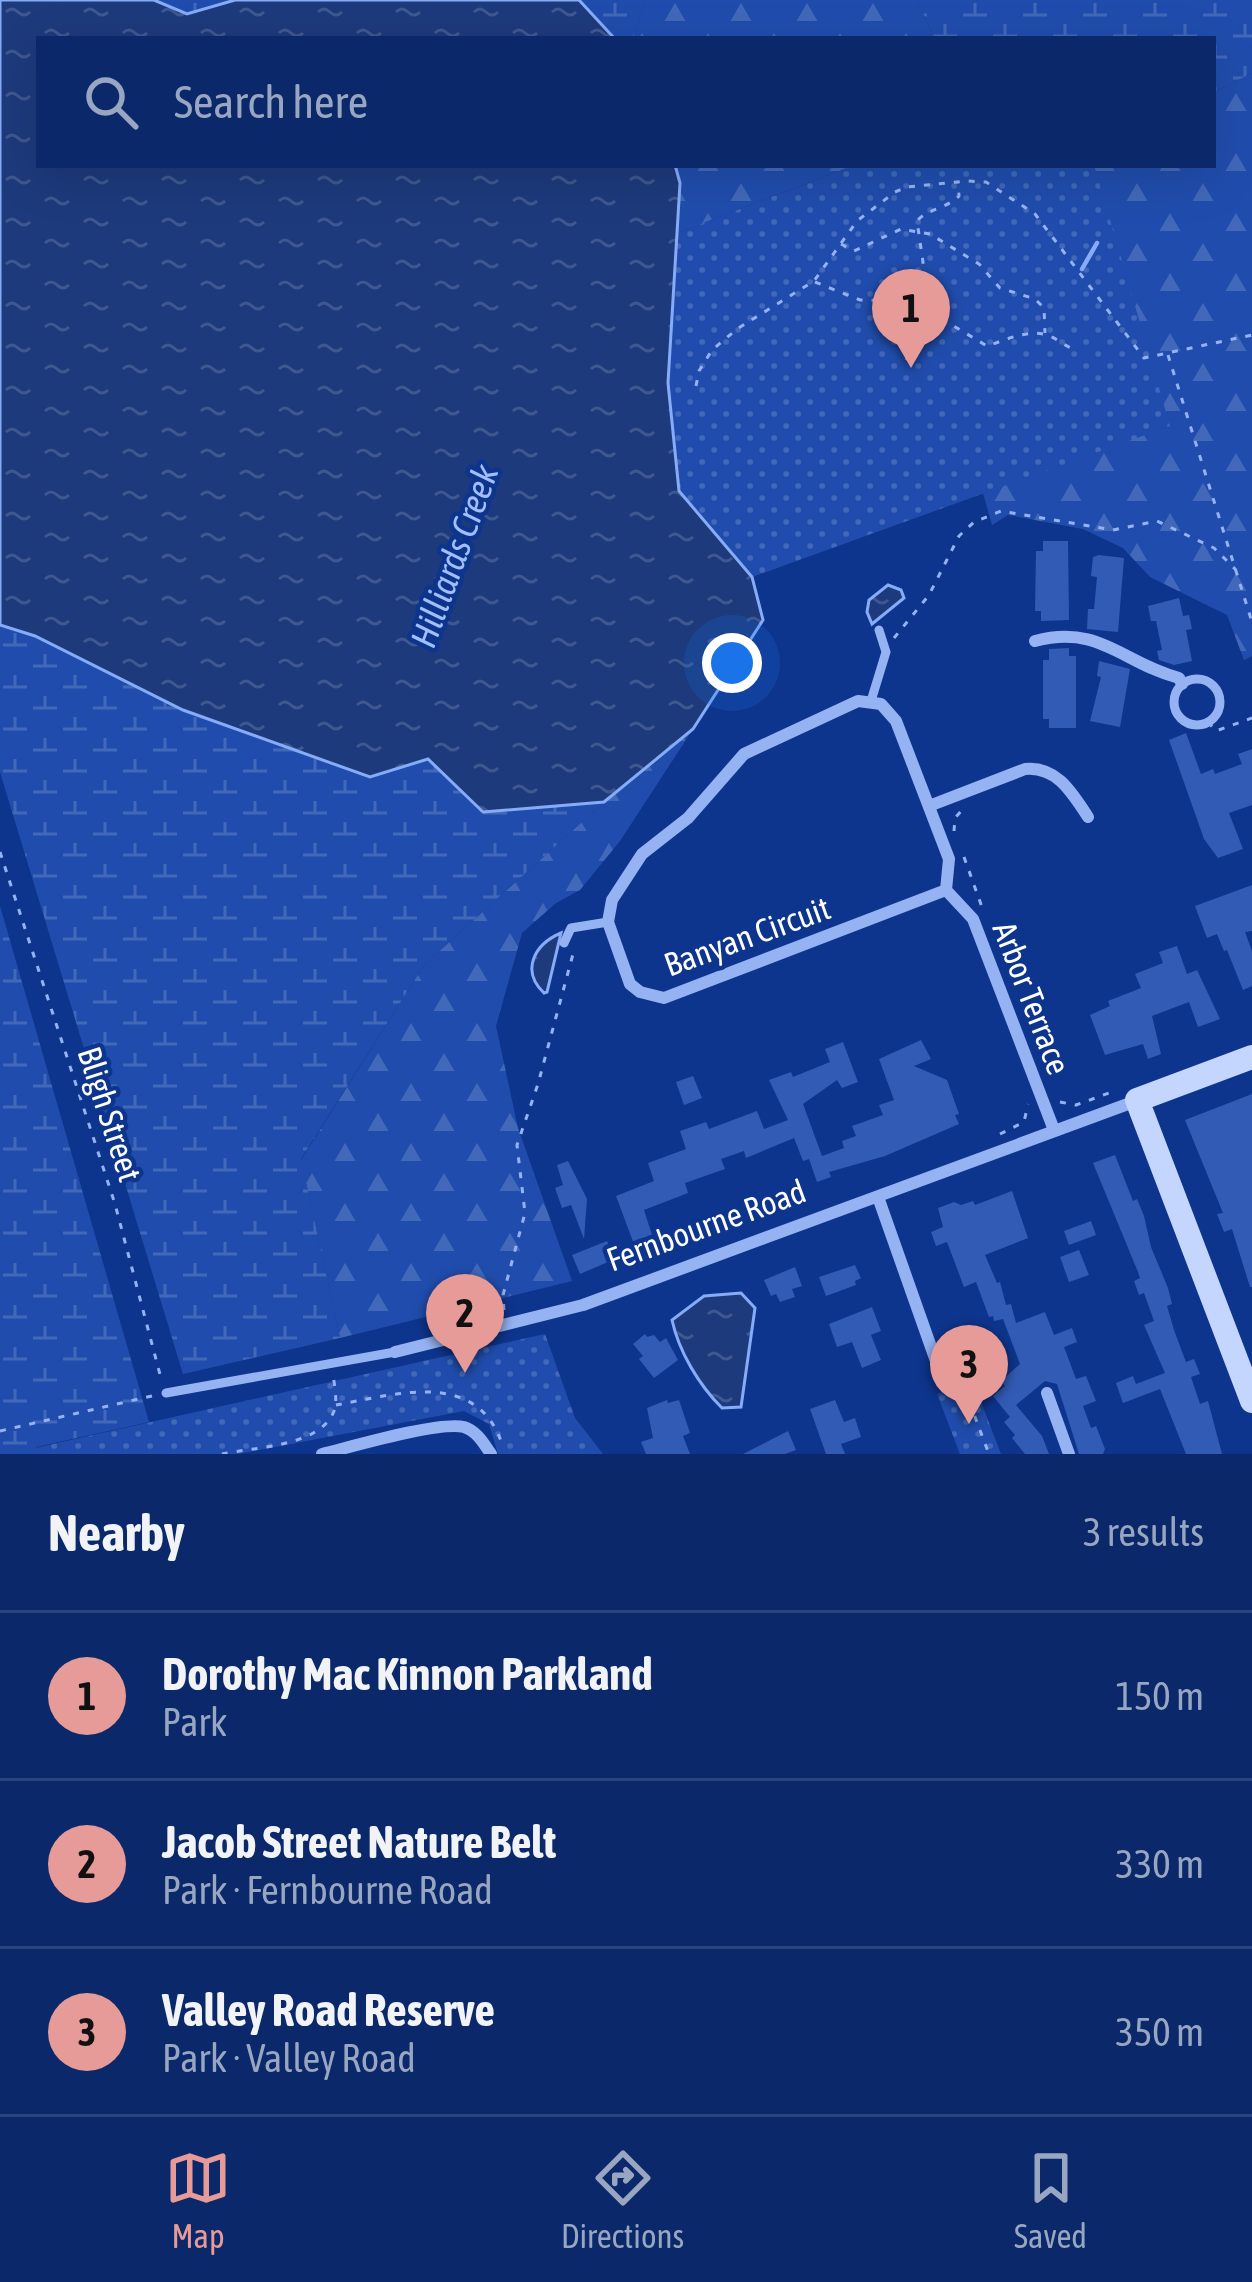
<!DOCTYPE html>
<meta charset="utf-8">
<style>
:root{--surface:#0a286a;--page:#133070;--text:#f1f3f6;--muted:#99a6c1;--line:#2a447e;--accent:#e69b98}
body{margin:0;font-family:"Asap Condensed",sans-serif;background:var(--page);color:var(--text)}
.you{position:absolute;left:732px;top:663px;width:42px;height:42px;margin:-30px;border:9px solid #fff;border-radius:50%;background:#1a73e8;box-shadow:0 0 0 18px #1a73e833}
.badge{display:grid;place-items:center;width:78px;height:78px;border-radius:50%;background:var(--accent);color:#111;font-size:39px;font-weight:700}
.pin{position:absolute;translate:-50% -99px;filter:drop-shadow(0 3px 6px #0008)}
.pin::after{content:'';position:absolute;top:63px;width:42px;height:36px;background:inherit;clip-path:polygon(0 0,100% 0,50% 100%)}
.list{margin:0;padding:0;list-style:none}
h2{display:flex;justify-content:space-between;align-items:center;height:156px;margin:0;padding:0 48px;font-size:51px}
h2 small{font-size:39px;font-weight:400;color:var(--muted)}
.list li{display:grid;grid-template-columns:78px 1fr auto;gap:36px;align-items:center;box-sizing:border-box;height:168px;padding:0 48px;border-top:3px solid var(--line)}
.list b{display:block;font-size:45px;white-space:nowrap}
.list p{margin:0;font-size:39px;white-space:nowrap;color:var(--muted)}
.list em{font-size:39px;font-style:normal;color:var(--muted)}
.icon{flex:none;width:66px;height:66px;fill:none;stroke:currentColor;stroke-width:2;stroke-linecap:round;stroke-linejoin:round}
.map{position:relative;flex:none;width:1252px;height:1454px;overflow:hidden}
.search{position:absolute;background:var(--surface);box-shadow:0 12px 48px #0002;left:36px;right:36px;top:36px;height:132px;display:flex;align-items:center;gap:30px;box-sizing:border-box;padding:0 42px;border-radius:0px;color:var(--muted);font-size:45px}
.sheet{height:660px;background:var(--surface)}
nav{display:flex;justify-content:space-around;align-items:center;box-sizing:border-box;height:168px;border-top:3px solid var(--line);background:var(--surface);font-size:33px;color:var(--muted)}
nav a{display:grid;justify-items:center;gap:6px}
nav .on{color:var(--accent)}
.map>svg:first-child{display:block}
</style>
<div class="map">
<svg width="1252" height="1454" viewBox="0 0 1252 1454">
<defs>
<pattern id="forest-firs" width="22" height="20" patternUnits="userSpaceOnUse" patternTransform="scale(3)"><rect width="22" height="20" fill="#204dad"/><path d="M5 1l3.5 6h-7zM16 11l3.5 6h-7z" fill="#4168b9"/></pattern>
<pattern id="wetland-marsh" width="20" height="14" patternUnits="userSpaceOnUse" patternTransform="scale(3)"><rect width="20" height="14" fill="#204dad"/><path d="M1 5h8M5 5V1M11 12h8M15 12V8" fill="none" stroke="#4168b9"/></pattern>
<pattern id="park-dots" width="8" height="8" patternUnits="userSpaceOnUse" patternTransform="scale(3)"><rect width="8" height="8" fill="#204dad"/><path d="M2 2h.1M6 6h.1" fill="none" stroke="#4168b9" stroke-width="1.8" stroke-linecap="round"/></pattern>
<pattern id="water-ripples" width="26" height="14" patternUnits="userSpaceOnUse" patternTransform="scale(3)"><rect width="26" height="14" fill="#1d3a7c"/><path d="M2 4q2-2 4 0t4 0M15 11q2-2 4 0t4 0" fill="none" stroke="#3f5890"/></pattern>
</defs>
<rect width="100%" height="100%" fill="#0e358d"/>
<!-- forest -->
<path fill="url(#forest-firs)" d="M646,0H917L935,39H633Z
M1252,73V656L1244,660L1227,615L1150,577L1123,548L1083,529L1008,515L992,525L983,493L1169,426L1053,165H1213V93Z
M675,165H855L677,233L680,183Z
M693,729L620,841L580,890L556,903L522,933L496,1026L518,1128L572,1281L340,1338L301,1160L424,965L604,802Z"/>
<!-- wetland -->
<path fill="url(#wetland-marsh)" d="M0,0H646L633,39H39V165H675L680,183L668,383L679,491L752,577L763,620L693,729L604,802L424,965L301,1159L340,1338L183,1374L0,772Z
M917,0H1252V73L1213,93V39H935Z
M0,906L149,1422L36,1447L37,1454H0Z"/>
<!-- park -->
<path fill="url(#park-dots)" d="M855,165H1094L1170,426L752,577L679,491L668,383L677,233Z
M545,1334L575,1418L603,1454H498L489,1424L464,1411L238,1454H37L35,1448Z
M973,1381L1001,1454H960L937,1394Z"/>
<!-- water -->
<path fill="url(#water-ripples)" stroke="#86acf7" stroke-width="3" d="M0,0H154L187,14L235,0H579L615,39H39V165H675L680,183L668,383L679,491L752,577L763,620L693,729L604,802L483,812L428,759L370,777L183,710L35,636L0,625Z
M888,585L901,590L904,598L872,624L867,612L869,600Z
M561,933L547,992L544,993C520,970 535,944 561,933Z
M741,1293L755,1308L741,1407L722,1408C699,1385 679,1352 672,1320L704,1296Z"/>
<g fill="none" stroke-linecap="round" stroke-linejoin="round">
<!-- stream -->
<path stroke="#86acf7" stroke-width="4.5" d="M1082,269L1097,243"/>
</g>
<!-- building -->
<path fill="#325bb5" d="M1043,541H1068L1069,620L1041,621V611H1035L1036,551H1043Z
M1099,555L1124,558L1118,632L1087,629L1088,609H1094L1097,577L1091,576L1093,557Z
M1179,598L1183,616L1189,615L1192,629L1186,630L1192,661L1174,665L1159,660L1157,651L1162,650L1156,621H1151L1148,606Z
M1069,648V656H1076V728H1049V719H1043V660H1049V649Z
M1099,661L1130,669L1120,727L1090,721L1101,677L1097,676Z
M1186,733L1201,774L1213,769L1215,774L1242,764L1238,754L1252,749V805L1229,813L1243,849L1218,858L1204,839L1169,740Z
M1252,885V931L1245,932L1252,951V986L1243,990L1227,950L1224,951L1217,934L1207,938L1195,906Z
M1177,946L1187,974L1197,970L1220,1019L1198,1027L1189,1002L1152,1016L1161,1054L1148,1059L1143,1044L1105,1055L1090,1015L1110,1006L1108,1001L1141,988L1135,974L1163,963L1159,952Z
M921,1040L931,1059L914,1066L947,1080L959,1114L955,1115L959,1124L885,1156L829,1172L831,1177L817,1182L809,1159L803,1161L794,1138L746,1158L744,1151L721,1159L725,1169L685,1183L688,1193L644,1210L654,1241L635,1247L616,1196L654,1181L648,1163L686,1149L680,1131L706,1122L709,1129L757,1111L764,1129L788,1120L769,1080L791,1072L793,1077L830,1062L825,1049L843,1042L858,1082L842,1088L837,1080L803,1104L822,1156L844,1148L842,1141L856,1136L852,1126L883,1115L879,1105L894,1100L879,1059Z
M693,1076L702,1098L684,1105L676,1082Z
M1252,1094V1287H1250L1232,1229L1224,1232L1217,1214L1223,1213L1185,1120Z
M1115,1155L1133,1201L1137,1199L1144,1216L1151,1247L1168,1288L1172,1304L1167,1306L1174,1330L1186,1362L1194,1359L1200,1374L1191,1377L1200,1404L1208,1401L1222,1454H1186L1160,1389L1123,1403L1116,1383L1133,1376L1136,1384L1165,1373L1144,1325L1154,1321L1144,1293L1139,1295L1134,1281L1140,1278L1138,1272L1093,1163Z
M568,1161L587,1199L584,1239L571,1205L562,1208L555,1188L563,1185L557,1165Z
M1012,1191L1028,1238L985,1255L997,1283L1000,1282L1006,1305L1011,1304L1016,1323L1045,1312L1054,1335L1072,1328L1077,1342L1064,1347L1076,1379L1086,1376L1096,1401L1083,1406L1091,1428L1096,1426L1105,1449L1103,1454H1079L1057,1384L1045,1381L1016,1405L1042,1436L1049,1454H1025L1012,1438L1015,1435L1004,1422L1010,1417L993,1396L1005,1386L1001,1381L1020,1364L1003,1319L994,1321L993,1316L989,1317L976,1282L964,1287L947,1242L936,1246L931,1232L943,1227L938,1208L954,1202L961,1205L973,1201L975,1205Z
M1091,1221L1096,1235L1069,1245L1064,1231Z
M607,1241L615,1259L580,1274L572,1255Z
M1079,1250L1089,1275L1069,1282L1060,1257Z
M855,1265L861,1278L855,1281L856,1285L826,1296L819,1277Z
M795,1267L802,1286L792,1289L795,1297L780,1302L776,1294L771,1296L764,1280Z
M872,1307L881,1331L871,1335L881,1360L862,1368L852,1342L837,1347L829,1324Z
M645,1334L647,1337L654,1335L660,1342L666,1338L678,1360L654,1378L639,1359L643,1356L633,1344Z
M667,1400L668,1403L679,1400L690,1433L683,1436L690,1454H646L641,1442L653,1438L647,1408Z
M835,1400L844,1422L855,1418L861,1437L841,1444L845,1454H826L810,1409Z
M788,1431L796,1450L785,1454H743Z"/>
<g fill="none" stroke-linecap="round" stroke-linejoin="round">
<!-- path -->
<path stroke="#95b3f3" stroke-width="3" stroke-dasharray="6 9" stroke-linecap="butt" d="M841,244L854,251L901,229L930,234L979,264L1000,288L1035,299L1044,308L1045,333
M815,282L860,300L900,301L928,321L952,325L987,346C1006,340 1027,329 1047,335C1057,338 1064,346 1074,349
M1168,355L1252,622
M906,360L931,315L920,288L923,262L917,221C927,209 946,209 959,196L958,182
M696,386L699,371L712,350L737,329L814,281L857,221L895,192L907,187L967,181L986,182L1035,214L1144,358L1252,335
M894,638L929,595L959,536L974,522L1001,511L1113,530L1157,521L1214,548L1236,570
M1208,722L1216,731L1252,718
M954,831L955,818L963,809
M0,852L115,1204L162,1382
M964,857L983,910
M1060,1102L1076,1105L1109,1093
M1000,1134L1024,1122L1028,1104
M504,1310L503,1295L525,1213L517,1145L538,1084L573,954
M964,1388L989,1454
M336,1405C397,1394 479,1368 503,1447
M0,1431L156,1395
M222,1454C254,1447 320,1447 334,1411C338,1399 334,1385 333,1373"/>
<!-- lane -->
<path stroke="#95b3f3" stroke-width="9" d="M1174 702a23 23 0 1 1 46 0a23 23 0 1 1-46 0Z
M871,701L886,652L879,630
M564,943L571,928L608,922
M166,1393L395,1352"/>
<!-- street -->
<path stroke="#95b3f3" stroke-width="12" d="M1035,641C1100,624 1122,663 1179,678L1182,684
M929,806L1025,769C1057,766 1072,793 1088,817
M946,890L664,998L640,992L630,984L608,922L612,900L642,854L688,818L744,754L858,701L881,704L896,721L949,859L946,890L973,919L1054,1130
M878,1197L937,1364L953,1378
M395,1352L583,1305L1136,1101
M1047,1393L1069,1454
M322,1454C351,1447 439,1421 464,1427C477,1431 484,1444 491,1454"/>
<!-- secondary -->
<path stroke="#c4d6fd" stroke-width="24" d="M1252,1057L1137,1100L1252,1401"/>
</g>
<g text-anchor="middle" stroke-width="9" stroke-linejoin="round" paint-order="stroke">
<!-- street labels -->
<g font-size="33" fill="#fff" stroke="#0e358d">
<text transform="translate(747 936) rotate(-20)" y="12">Banyan Circuit</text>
<text transform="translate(1032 998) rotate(69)" y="12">Arbor Terrace</text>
<text transform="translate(110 1114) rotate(72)" y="12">Bligh Street</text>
<text transform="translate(706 1225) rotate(-20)" y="12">Fernbourne Road</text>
</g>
<!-- water labels -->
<g font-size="36" font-style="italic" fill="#a1befa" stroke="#0e358d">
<text transform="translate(454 556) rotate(-70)" y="13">Hilliards Creek</text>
</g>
</g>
</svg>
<div class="you"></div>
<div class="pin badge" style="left:911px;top:368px">1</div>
<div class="pin badge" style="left:465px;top:1373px">2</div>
<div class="pin badge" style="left:969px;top:1424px">3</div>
<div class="search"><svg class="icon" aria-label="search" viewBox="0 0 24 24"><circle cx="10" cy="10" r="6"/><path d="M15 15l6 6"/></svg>Search here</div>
</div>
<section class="sheet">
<h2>Nearby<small>3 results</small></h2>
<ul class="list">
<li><span class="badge">1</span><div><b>Dorothy Mac Kinnon Parkland</b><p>Park</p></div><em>150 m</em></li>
<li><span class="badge">2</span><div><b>Jacob Street Nature Belt</b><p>Park · Fernbourne Road</p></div><em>330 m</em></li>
<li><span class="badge">3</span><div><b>Valley Road Reserve</b><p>Park · Valley Road</p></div><em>350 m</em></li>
</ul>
</section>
<nav>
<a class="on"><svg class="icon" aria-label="map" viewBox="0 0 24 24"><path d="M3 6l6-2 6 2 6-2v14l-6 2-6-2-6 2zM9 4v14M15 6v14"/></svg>Map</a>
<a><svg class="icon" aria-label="directions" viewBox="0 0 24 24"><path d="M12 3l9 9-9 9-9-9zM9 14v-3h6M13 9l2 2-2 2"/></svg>Directions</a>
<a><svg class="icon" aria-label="saved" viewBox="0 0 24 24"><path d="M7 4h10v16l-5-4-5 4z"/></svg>Saved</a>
</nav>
